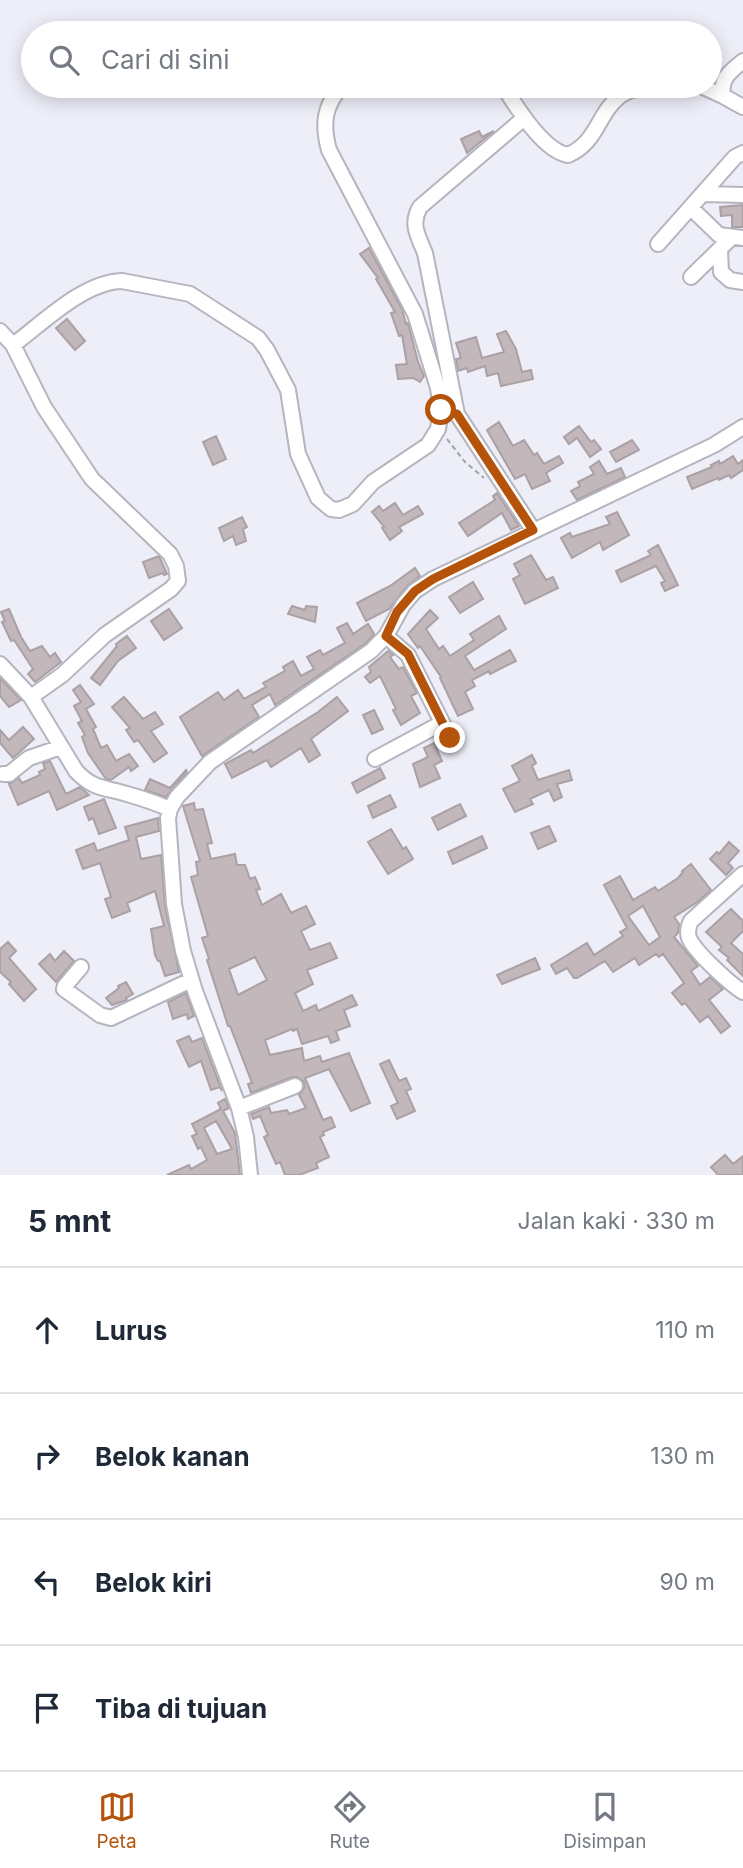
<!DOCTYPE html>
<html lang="id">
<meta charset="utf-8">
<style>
:root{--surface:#fff;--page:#f2f2f3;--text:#1f2937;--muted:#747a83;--line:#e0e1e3;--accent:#b45309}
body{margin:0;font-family:Inter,sans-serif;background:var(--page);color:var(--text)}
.stop{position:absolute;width:21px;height:21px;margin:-16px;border:5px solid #b45309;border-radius:50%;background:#fff}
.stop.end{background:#b45309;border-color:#fff;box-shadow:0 2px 7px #0008}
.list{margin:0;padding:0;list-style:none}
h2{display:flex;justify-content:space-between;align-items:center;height:91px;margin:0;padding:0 28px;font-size:30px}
h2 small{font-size:23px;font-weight:400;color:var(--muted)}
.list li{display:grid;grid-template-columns:46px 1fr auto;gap:21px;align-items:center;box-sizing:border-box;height:126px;padding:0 28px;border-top:2px solid var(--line)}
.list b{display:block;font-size:26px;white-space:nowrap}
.list em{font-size:23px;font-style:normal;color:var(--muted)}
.icon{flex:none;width:38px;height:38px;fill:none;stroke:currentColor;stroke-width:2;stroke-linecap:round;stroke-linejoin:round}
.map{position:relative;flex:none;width:743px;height:1175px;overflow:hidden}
.search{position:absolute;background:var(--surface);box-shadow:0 4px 18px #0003;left:21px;right:21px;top:21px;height:77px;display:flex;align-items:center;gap:18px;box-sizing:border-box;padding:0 24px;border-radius:38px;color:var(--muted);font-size:26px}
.sheet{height:595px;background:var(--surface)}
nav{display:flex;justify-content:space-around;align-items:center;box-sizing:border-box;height:98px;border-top:2px solid var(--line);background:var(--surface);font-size:19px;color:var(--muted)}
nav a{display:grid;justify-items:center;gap:4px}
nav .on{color:var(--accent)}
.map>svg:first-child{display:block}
</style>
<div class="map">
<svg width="743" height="1175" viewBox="0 0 743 1175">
<rect width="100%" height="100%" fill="#edeef8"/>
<!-- building -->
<path fill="#c2b7bb" stroke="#aba0a4" stroke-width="2" fill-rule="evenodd" d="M479,131L482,137L494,131L467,153L461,139Z
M743,205V227H732V215L721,216L720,207Z
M369,248L402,309L406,324L408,323L418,362L424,376L420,382L413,378L398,379L396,365L407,364L402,335L399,336L391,313L395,312L376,279L378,278L360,254Z
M67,319L85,341L75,350L56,328Z
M506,331L516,349L522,372L531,370L533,379L501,386L498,373L487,376L485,366L468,372L467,368L458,371L456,359L461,358L456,343L476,337L482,358L504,352L497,334Z
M499,422L513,446L524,440L534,455L537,453L544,464L559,456L563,463L546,473L550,481L532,489L525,474L515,479L487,430Z
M579,426L591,442L594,440L601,449L590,457L577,438L569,444L564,437Z
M216,436L226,459L213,465L203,442Z
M632,440L639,450L616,462L610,452Z
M733,456L738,464L743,460V470L731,478L729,475L719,480L718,478L692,489L687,477L712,467L711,465L719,461L720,464Z
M599,461L607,474L621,468L625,477L577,500L571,491L580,486L578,482L594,474L590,467Z
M497,493L519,526L511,530L502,513L468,536L459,523L495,500L493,496Z
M395,503L403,515L418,506L423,514L399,527L402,531L390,540L382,528L384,527L372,512L379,506L383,511Z
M617,512L629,535L603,550L600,542L572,558L561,538L570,533L572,537L610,524L606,517Z
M242,517L247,527L243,529L246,541L236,545L233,536L224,541L219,528Z
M658,545L678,585L665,591L661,583L665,581L656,566L621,582L616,571L651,555L648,551Z
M531,555L546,580L553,577L558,588L525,604L513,579L520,575L514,564Z
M159,556L167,574L164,575L163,573L149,578L143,562Z
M415,568L420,576L408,585L389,609L366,621L357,603L390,586Z
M473,582L483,599L460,613L449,597Z
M292,606L305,610L306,606L317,607L315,622L288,614Z
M9,609L21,637L30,651L42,646L50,657L55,653L61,662L35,682L28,674L33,669L14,640L11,641L2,622L5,621L1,612Z
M169,609L182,628L164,640L151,621Z
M430,610L438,618L426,629L439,649L443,646L450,656L474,640L470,634L499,616L506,629L465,656L474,670L510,650L516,661L490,674L489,671L472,680L475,686L465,692L473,709L458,716L440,678L441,677L420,646L418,648L408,634Z
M347,623L353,634L368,624L374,634L365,644L275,705L270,694L252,705L259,717L202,756L180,717L218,692L224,700L238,690L244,699L266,687L263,683L285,671L283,667L293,661L301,676L314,669L307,657L320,650L323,655L345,643L337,628Z
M127,636L136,648L118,661L100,685L91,678L117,646L116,644Z
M388,651L393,655L390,657L399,669L403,667L417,693L411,696L420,713L401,725L393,710L396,709L380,676L370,683L365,677L371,672L369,667Z
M0,678L21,700L9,707L0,696Z
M80,685L94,704L86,709L96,727L93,729L101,748L107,745L116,761L129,754L138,766L131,771L129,767L111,780L106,779L88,753L82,737L85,735L78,723L82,721L74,706L81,702L73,690Z
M124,697L143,719L155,712L163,724L151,731L167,753L154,762L138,740L134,742L126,730L130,728L112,707Z
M337,697L348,711L311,739L320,755L309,762L301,748L271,767L267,760L232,778L225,764L251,750L253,753L318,712Z
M374,710L383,729L372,734L363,715Z
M23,727L34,739L13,758L0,743V730L9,740Z
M434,743L442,761L434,765L440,778L420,787L413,764L428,757L424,748Z
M532,755L536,763L532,766L538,780L569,770L572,780L557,784L562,797L554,801L549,790L530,799L533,804L515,812L503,789L520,781L512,766Z
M50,761L66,794L80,787L89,795L57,810L49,791L18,805L9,784L19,778L22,783L40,775L39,772L45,769L43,763Z
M380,768L385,778L357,793L352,783Z
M186,770L187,772L166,797L145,790L150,779L170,788Z
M390,795L396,807L373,818L368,806Z
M104,799L116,828L99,834L93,818L89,820L84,807Z
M194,803L195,810L203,809L212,843L207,844L211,859L235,854L237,865H245L250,879L255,877L260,889L256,890L262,905L281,894L291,913L306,906L315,924L301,931L310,950L330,943L337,958L307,970L313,984L295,993L303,1011L316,1005L318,1011L352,995L357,1005L344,1010L350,1026L336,1031L339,1040L331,1043L328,1036L302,1044L297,1029L293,1031L292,1029L265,1040L270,1055L302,1048L304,1061L320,1056L322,1062L349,1053L370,1103L351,1111L329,1069L305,1078L323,1120L331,1117L335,1127L323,1132L324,1135L320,1137L329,1157L316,1163L318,1168L299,1175H285L280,1162L276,1164L264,1137L268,1135L260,1116L253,1119L251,1114L269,1107L271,1113L287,1110L289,1114L306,1108L299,1095L304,1088V1082L297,1077H292L251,1093L248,1084L252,1083L230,1026H228L207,960L209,959L202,938L208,936L191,877L198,875L196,862L200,861L183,806ZM255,957L267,980L238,995L229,969Z
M460,804L466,816L438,830L432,818Z
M158,818L159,831L136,837L141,859L161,855L165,906L179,972L165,976L160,961H158L155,955L151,929L164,926L155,891L127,903L130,911L112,918L105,899L111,897L100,863L83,869L76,850L94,843L97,851L129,840L125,827Z
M549,826L556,841L538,849L531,833Z
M391,829L403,849L406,847L413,859L388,874L368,842Z
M482,836L487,848L453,864L448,852Z
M729,842L739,851L728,863L733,868L726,875L710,859L717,852L719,854Z
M691,864L711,890L696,903L674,917L679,924L678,933L674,937L698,966L691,971L700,985L710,977L723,989L709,1000L730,1026L721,1033L708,1016L700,1022L685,1003L682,1005L672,993L684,983L663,954L659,957L656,954L639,965L635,958L613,972L605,961L577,978H574L567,968L556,974L551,965L587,943L594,955L623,936L620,932L627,928L604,885L620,876L633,900L655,887L658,891L678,878L683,872L682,871ZM643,906L660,937L649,945L628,916Z
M731,909L743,921V931L731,943L743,954V976L727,960L729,958L719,950L722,947L706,932Z
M8,942L16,951L9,958L36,989L24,1001L9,984L11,982L0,972V949Z
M64,951L74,961L56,982L39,964L50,954L55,961Z
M535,958L540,969L502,984L497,975Z
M126,982L133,994L126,998L127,1000L112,1005L106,998L119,988L118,986Z
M186,993L194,1016L188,1019L187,1014L173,1019L168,1002Z
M189,1036L192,1042L202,1038L222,1091L220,1087L211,1090L201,1061L189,1067L177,1041Z
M389,1060L399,1081L406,1078L411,1089L406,1091L415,1111L397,1119L391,1106L398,1103L380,1064Z
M225,1099L229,1108L223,1111L235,1133L240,1175H167L189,1165L191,1169L207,1160L201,1147L198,1149L192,1136L197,1134L192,1124L221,1109L218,1103ZM216,1121L232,1149L217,1154L204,1128Z
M725,1155L733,1164L743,1156V1175H718L711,1167Z"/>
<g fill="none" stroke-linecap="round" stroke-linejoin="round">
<!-- minor casing -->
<g stroke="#b4b5be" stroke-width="18">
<path id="minor" d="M743,61C730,72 720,78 723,96L743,107
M503,86C516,106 543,151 568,155C598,142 597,114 620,96C628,89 642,88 652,86
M701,86L723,96
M523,119L420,207C410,224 418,236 425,253L457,414L533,530
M703,194L743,195
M691,208L719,235L743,238
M658,244L735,157L743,153
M720,250L721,272L730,280L743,282
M703,265L691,277L732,237
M0,331L13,345L44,407L92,479L170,554L176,566L178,581L171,589L105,635L62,675L31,697
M13,345C43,323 83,282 122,281L190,294L258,338L267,350L288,390L298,454L318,498L331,509L339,510L353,504L373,482L428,445L438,429L441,410L438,388L415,314L329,150C322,125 324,105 342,86
M386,636L408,655L450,738
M0,664L31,697L76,771C94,790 104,787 127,794C141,798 156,803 170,809
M375,759L442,723
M3,774H9L29,758L61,747
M743,874L691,921C688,927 687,932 689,938C695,952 730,984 743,992
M81,967L65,986L64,989L100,1015L111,1018L191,980
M239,1108L295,1086
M250,1175L246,1137L239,1108L195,991L183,951L174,904L168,818L170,809L177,797L210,762L371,651L386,636L403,605L415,591L433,579L714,445L743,427"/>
</g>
<!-- path -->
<path stroke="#a0a0a8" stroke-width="2" stroke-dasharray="5 3.5" stroke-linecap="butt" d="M447,439L465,462L484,478"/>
<!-- minor -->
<use href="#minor" stroke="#fff" stroke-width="14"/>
</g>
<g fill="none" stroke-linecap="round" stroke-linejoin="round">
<!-- route -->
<path stroke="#b45309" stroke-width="9" d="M441,410L457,414L533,530L433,579L415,591L397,612L386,636L408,654L450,738"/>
</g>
</svg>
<div class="stop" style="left:441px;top:410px"></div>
<div class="stop end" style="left:450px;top:738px"></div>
<div class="search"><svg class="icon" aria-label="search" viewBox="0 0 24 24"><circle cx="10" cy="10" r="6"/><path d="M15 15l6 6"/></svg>Cari di sini</div>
</div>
<section class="sheet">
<h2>5 mnt<small>Jalan kaki · 330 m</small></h2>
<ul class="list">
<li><svg class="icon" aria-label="ahead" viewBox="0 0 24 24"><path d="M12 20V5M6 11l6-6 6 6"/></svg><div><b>Lurus</b></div><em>110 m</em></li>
<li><svg class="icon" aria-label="right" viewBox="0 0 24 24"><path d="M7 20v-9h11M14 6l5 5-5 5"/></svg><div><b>Belok kanan</b></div><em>130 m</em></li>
<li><svg class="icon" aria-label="left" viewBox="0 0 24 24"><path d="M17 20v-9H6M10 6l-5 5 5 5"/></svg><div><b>Belok kiri</b></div><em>90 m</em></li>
<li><svg class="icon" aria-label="arrive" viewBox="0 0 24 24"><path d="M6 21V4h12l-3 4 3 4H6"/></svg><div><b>Tiba di tujuan</b></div></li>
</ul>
</section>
<nav>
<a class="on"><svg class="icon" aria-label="map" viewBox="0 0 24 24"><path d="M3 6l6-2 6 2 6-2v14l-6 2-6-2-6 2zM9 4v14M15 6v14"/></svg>Peta</a>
<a><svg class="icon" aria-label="directions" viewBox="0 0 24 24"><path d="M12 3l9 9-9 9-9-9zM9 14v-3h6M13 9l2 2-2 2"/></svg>Rute</a>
<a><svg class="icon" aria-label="saved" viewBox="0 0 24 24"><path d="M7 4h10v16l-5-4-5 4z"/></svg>Disimpan</a>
</nav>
